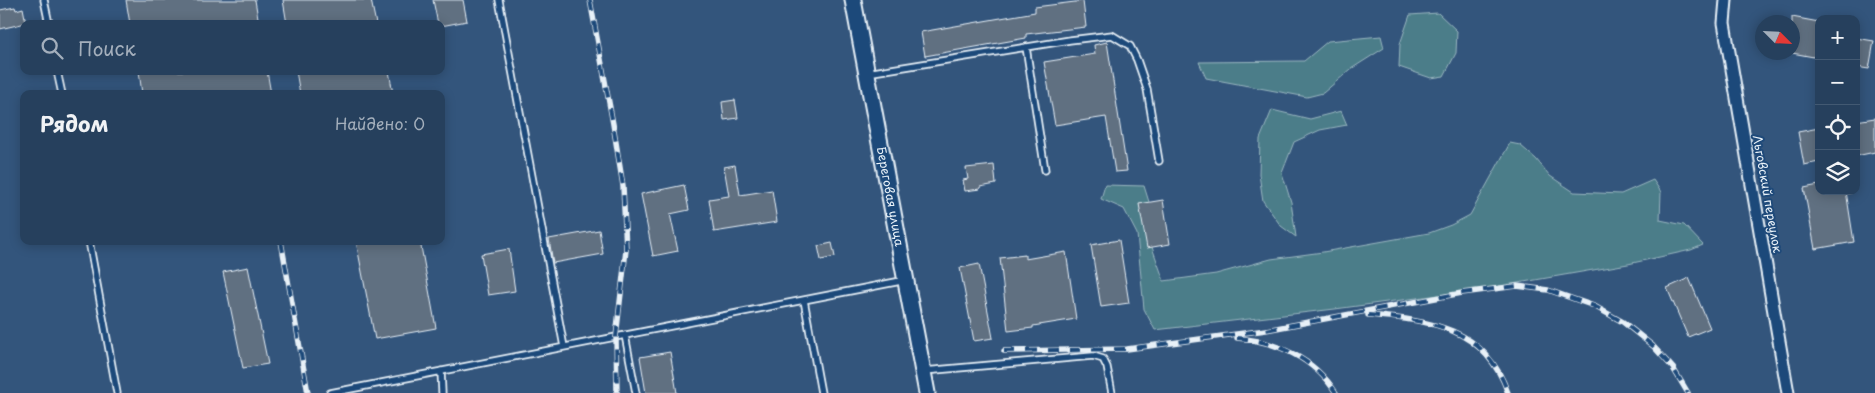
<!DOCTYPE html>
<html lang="ru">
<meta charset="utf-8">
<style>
:root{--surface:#26405d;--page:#324b66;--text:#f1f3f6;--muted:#a4afbc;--line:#425972}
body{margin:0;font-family:"Playpen Sans",sans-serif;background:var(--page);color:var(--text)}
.controls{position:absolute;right:15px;top:15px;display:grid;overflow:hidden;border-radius:10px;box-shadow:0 2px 12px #0003}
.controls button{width:45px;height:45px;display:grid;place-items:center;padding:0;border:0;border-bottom:1px solid var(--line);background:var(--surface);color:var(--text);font:25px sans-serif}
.compass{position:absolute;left:1755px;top:15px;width:45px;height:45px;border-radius:50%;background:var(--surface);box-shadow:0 2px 12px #0003;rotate:114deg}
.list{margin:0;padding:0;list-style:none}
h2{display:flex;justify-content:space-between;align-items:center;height:65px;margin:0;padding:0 20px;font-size:21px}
h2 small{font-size:16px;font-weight:400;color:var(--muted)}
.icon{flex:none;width:28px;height:28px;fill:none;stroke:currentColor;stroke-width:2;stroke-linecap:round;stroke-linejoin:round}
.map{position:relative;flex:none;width:1875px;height:393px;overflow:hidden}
.search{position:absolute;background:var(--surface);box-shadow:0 2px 12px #0003;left:20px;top:20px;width:425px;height:55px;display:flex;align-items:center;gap:12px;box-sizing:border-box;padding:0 18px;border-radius:10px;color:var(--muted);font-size:19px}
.panel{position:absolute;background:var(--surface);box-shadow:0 2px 12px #0003;left:20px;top:90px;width:425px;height:155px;border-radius:10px}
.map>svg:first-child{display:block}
</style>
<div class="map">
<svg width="1875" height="393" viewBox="0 0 1875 393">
<rect width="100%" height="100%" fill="#33557c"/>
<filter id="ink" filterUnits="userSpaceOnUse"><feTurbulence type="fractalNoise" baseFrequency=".02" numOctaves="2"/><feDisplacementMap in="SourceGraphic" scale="10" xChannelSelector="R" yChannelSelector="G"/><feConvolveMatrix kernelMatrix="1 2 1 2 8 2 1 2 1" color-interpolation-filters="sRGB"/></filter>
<g filter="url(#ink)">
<!-- green -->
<path fill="#4b7d89" stroke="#9ab7c0" d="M1438,13L1457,31L1456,53L1444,76L1431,78L1399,67L1400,44L1410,15Z
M1381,36L1384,48L1351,69L1323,93L1307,97L1206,78L1199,62L1304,61L1328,41Z
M1272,110L1310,119L1341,111L1347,125L1320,130L1294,142L1282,173L1291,202L1296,237L1281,226L1263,201L1259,174L1260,139Z
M1510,143L1520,145L1536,159L1550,176L1574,192L1621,194L1653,180L1661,192L1660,220L1684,225L1703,245L1691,250L1628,264L1483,289L1335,309L1155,330L1144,309L1137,234L1124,209L1101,199L1105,185L1144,186L1149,202L1148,236L1164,281L1216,274L1271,259L1323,252L1429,233L1451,225L1470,215Z"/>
<!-- building -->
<path fill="#617081" stroke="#e8f1f8" d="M126,0H255L259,24H130Z
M283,0H371L376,24H287Z
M433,0H463L467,21L441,26V24H438Z
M1083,1L1086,27L1026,34V38L925,56L921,32L1035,12V7Z
M15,7L16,10L23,8L26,23L0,29V10Z
M1792,17L1819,22V58L1792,53Z
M1856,38L1874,41L1869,69L1856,67Z
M1107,42L1127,171L1115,172L1106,117L1055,125L1044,62L1095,54L1094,45Z
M139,71H267L271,94H142Z
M296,71H389L393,94H300Z
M735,100L738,118L724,120L722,102Z
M1875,118V152L1856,156V121Z
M1819,128V162L1804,165L1798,132Z
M735,165L740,195L772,190L777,222L714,232L709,199L729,196L724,167Z
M994,165L996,184L980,187V189L965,191L963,180L968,179L966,168Z
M684,185L689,210L670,214L678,251L653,256L641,194Z
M1819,185V191H1846L1854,242L1815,249L1804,188Z
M1163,200L1170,244L1147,248L1139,204Z
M599,230L603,254L553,263L549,239Z
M1119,240L1129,303L1101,307L1091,245Z
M356,241H420L436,328L375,339Z
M832,243L835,257L821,260L818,246Z
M509,249L515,291L488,295L481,254Z
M1066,252L1076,319L1033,326V328L1008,331L1000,258L1025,255V259Z
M979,264L993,338L974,341L960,268Z
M248,267L268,364L243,368L223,272Z
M1689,278L1710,328L1688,337L1667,288Z
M670,352L677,393H646L640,357Z"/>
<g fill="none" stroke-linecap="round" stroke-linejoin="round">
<!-- lane casing -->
<g stroke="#e8f1f8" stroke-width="9">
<path id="lane" d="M44,0L49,24
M499,0L564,347
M1026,47L1045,170
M57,71L62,94
M867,73L1070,40L1112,35L1130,46L1137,60L1147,89L1159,161
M89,241L117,393
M804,300L821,393
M625,335L636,393
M441,371L442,393
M924,371L1093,356L1103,359L1107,367L1112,393
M330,393L906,280"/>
</g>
<!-- street casing -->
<g stroke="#e8f1f8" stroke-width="15">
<path id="street" d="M1726,0L1724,23L1788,393"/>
</g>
<!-- secondary casing -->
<g stroke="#e8f1f8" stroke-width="19">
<g id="secondary">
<path id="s1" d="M853,0L927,393"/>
</g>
</g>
<!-- lane -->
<use href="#lane" stroke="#1f4a7a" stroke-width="5.5"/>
<!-- street -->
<use href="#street" stroke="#1f4a7a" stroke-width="11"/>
<!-- secondary -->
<use href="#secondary" stroke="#1f4a7a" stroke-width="15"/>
<!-- rail casing -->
<g stroke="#e8f1f8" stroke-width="5.5">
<path id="rail" d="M590,0L613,124L623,186L626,250L616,337L617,393
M281,241L308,393
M1368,315C1430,321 1485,326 1508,393
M1237,338C1276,341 1315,359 1336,393
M1004,351L1127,349L1266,330L1462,293L1517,286L1548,290L1594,306L1623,322L1653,346L1673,368L1688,393"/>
</g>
<!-- rail -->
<use href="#rail" stroke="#1f4a7a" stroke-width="4" stroke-dasharray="11" stroke-linecap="butt"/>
</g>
</g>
<g text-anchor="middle" stroke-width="4" stroke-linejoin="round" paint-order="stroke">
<!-- street labels -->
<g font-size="12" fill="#e8f1f8" stroke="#1f4a7a">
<text transform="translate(1767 194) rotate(80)" y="4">Льговский переулок</text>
<text dy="4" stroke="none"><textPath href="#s1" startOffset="200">Береговая улица</textPath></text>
</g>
</g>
</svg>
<div class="controls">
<button>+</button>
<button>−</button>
<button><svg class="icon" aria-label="locate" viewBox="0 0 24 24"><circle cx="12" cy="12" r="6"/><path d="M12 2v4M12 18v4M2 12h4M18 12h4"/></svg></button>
<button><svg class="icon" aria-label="layers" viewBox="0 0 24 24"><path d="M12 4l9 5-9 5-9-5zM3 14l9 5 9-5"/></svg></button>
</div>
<svg class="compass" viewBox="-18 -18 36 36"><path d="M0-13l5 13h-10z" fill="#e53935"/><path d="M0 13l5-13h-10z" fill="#a4afbc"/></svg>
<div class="search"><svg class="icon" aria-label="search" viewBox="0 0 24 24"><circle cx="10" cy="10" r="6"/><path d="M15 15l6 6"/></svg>Поиск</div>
<section class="panel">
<h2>Рядом<small>Найдено: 0</small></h2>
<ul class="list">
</ul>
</section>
</div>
